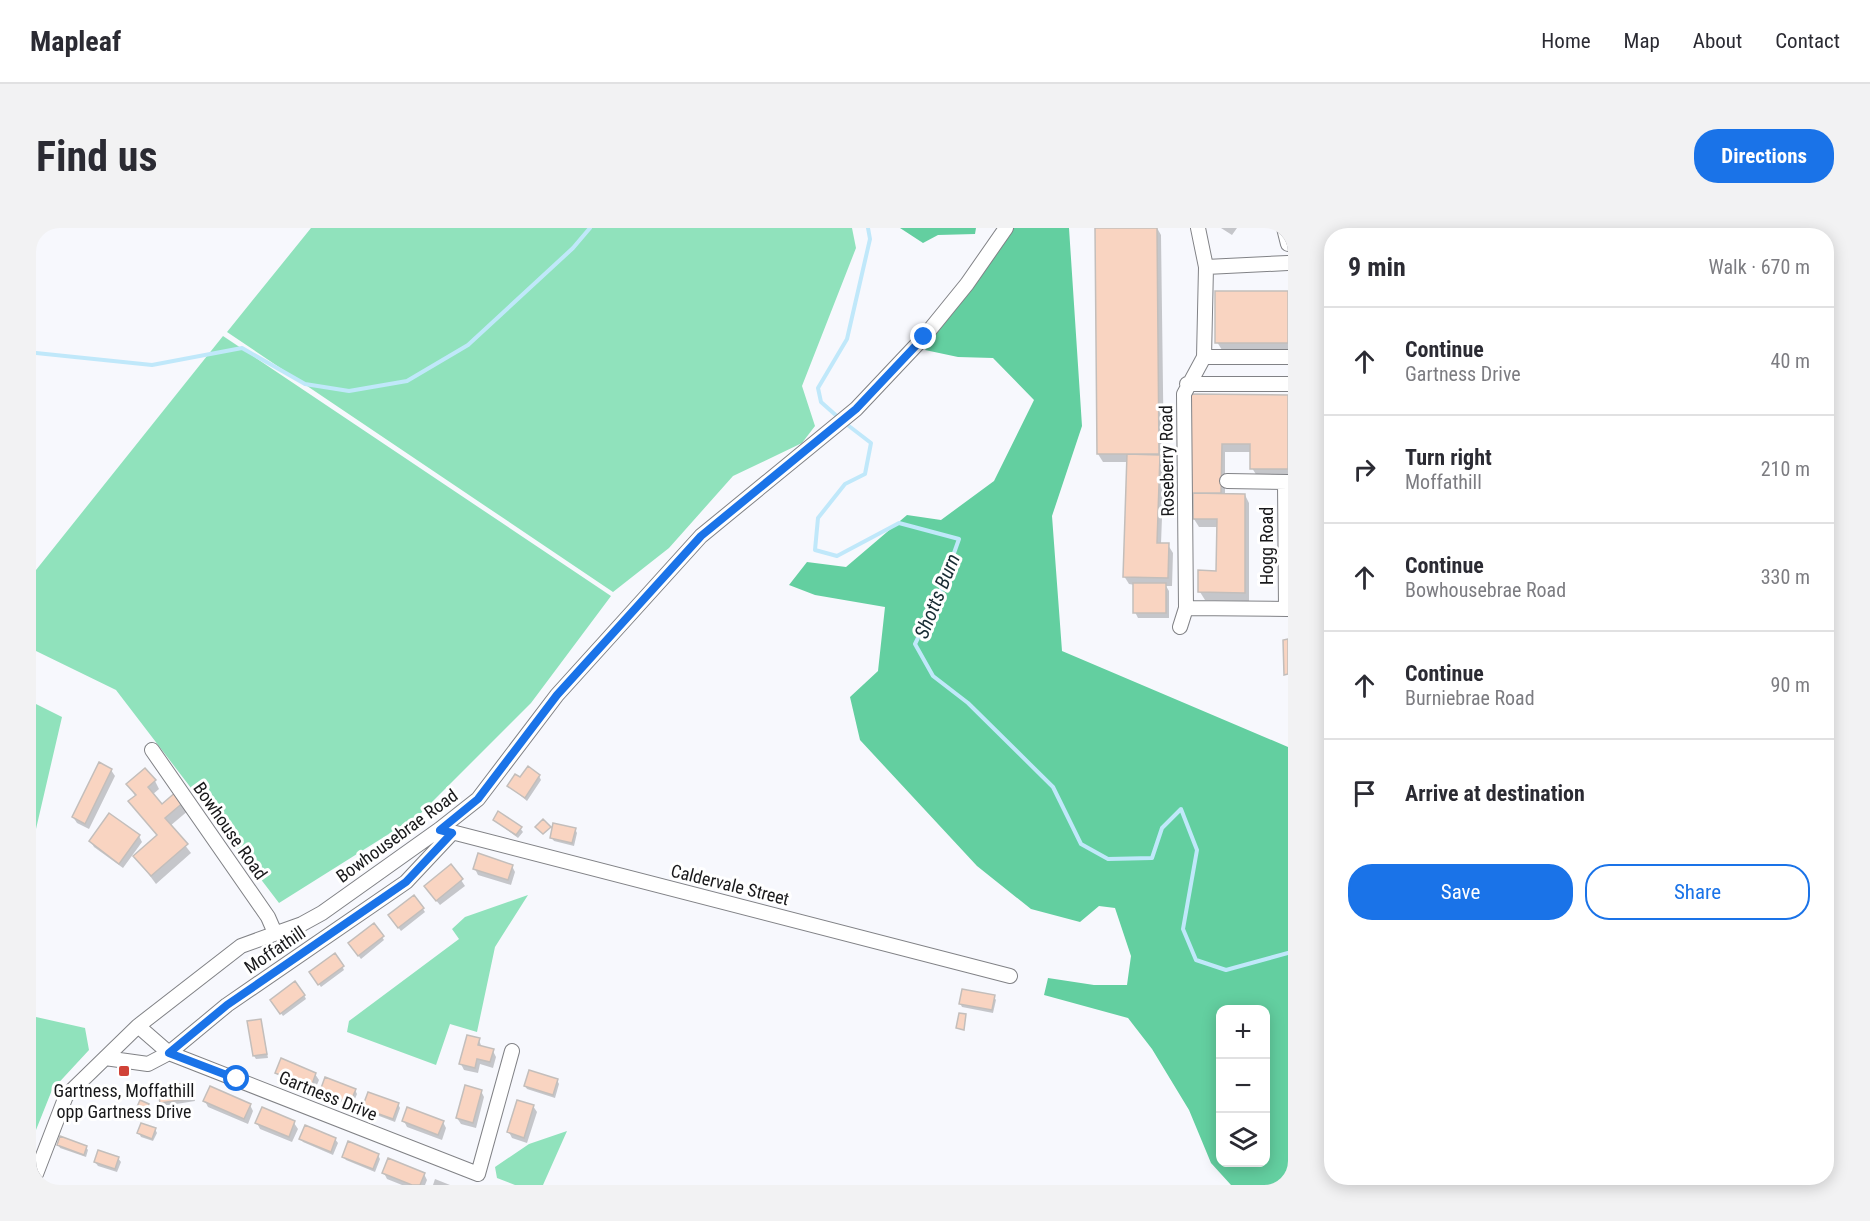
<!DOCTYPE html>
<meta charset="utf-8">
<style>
:root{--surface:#fff;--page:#f2f2f3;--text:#2b2b33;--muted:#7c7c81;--line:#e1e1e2;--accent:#1a73e8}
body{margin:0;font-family:"Roboto Condensed",sans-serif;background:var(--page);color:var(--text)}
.controls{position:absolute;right:18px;bottom:18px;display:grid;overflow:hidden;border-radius:12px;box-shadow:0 3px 15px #0003}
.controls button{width:54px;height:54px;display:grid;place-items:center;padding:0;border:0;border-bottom:2px solid var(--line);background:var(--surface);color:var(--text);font:30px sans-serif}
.stop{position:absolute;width:18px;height:18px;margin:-14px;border:4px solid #1a73e8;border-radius:50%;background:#fff}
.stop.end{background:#1a73e8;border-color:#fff;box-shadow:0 2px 6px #0008}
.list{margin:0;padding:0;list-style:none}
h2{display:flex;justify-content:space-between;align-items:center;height:78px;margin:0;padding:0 24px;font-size:26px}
h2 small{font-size:20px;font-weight:400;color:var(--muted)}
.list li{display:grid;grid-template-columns:39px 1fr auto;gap:18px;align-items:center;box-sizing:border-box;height:108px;padding:0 24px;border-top:2px solid var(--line)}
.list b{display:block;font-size:22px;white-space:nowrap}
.list p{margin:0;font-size:20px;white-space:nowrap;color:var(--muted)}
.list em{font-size:20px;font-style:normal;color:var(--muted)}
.actions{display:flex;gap:12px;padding:18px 24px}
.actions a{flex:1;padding:14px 0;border:2px solid var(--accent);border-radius:24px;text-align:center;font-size:21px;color:var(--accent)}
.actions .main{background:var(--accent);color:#fff}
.icon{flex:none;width:33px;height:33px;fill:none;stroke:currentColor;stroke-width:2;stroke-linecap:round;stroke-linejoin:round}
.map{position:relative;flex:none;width:1252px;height:957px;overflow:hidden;border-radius:24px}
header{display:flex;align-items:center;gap:36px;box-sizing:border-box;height:84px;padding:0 30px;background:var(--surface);border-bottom:2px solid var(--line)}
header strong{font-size:28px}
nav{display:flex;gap:33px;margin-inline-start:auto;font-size:21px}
.intro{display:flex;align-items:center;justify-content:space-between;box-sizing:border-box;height:144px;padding:0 36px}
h1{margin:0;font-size:42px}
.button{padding:15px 27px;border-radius:24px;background:var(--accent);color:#fff;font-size:21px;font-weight:700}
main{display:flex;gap:36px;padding:0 36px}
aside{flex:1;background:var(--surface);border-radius:24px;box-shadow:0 3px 15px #0003}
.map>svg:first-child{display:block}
</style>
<header>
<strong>Mapleaf</strong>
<nav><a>Home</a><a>Map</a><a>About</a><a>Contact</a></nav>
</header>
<div class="intro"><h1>Find us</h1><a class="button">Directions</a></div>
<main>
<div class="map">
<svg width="1252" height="957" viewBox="0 0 1252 957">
<rect width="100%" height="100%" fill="#f7f8fd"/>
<!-- green -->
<path fill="#90e2bc" d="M275,0H816L820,20L766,158L779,198L766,215L697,248L633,320L577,364L191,104Z
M187,108L575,368L495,475L383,587L243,675L80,462L0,423V342Z
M0,476L26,489L0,601Z
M492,667L459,719L441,804L414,796L400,837L311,804L313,793L423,711L416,701L429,689Z
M0,789L49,800L53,822L16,862L0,902Z
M531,903L507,957H479L461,950L459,939L493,916Z"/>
<!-- forest -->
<path fill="#63cfa0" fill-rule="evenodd" d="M864,0H940L939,6L902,7L887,15Z
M975,0H1033L1046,198L1016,288L1026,423L1252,519V957H1195L1175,935L1153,882L1116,821L1092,790L1008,767L1012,750L1058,757H1091L1095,728L1079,680L1063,678L1044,694L995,681L941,638L824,512L814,469L842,443L849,379L779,367L753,357L771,334L810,339L871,287L905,292L958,253L998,172L957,130L922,129L889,122ZM1184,782H1230V934H1184Z"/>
<!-- shadow -->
<path fill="#0003" d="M1060,0H1121L1125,7L1128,237L1125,316L1132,317L1137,325L1136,358H1130L1133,363V390H1102L1099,384V357L1093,356L1088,348L1092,234H1067L1062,226Z
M1185,0H1201L1196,7Z
M1181,64L1252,65V123L1186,122L1181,114Z
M1156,168H1252V249L1221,248L1216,240V224H1189V267H1209L1213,275V373L1169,372L1164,364L1182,344V299H1163L1158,291V270L1155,265Z
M75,542L79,548L53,601L41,595L37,589Z
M503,548L505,552L491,573L473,558L485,552Z
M119,553L123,561L116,567L126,578L141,566L153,582L134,598L155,625L120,656L99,628L122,609L94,574L100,569L92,557Z
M458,592L484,600L487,604L482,610Z
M539,601L541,605L538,618L518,613L515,609Z
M103,608L106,614L87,640L58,619L55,614Z
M476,638L479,644L475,657L442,647L439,641Z
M425,652L429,658L404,677L393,664Z
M387,681L389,684L365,703L356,691Z
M346,709L348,712L325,731L316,719Z
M306,738L308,742L285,759L277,748Z
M268,767L270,771L247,788L238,776Z
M958,769L960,772L957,785L926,779L924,775Z
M225,792L232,830L220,831L218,828Z
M443,812L446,820L457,823L460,829L457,840L444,836L442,845L428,842L425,836Z
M241,845L279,846L283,852L278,864L244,851Z
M521,852L523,856L519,870L491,861L489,858Z
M155,855L159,873L128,878L125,874Z
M319,862L321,866L316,878L288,867L285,863Z
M445,863L448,869L440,900L425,896L421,890Z
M169,873L214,877L217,883L212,896L172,879Z
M362,876L364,880L359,894L330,883L328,879Z
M497,878L501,884L491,915L476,910L473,904Z
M226,881L258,895L262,901L256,914L224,901L221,895Z
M368,893L407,894L410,900L406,912L371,899Z
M119,901L121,905L117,913L105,909L103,905Z
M265,911H299L302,915L297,927L267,914Z
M22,916L50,919L52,922L50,929L24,920Z
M342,927L344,931L339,944L310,932L307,928Z
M82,930L85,934L81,944L62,938L59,934Z
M348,945L388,946L391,952L389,957H366L351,951Z
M399,951L414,957H397Z"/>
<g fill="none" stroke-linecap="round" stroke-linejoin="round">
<!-- stream -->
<path stroke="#c0e8fa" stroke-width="4" d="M0,125L116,137L206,120L269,156L313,163L371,153L432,117L537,20L554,0
M803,190L785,174L782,160L811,111L834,11L832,0
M809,195L835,215L829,246L809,256L782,290L779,322L801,328L863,295L923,311L903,367L879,416L897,448L932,475L1017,559L1045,616L1072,631L1116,630L1126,600L1145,581L1161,622L1147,701L1160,732L1190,742L1252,725"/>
</g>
<!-- building -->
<path fill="#f9d4c1" stroke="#c3bebb" stroke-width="1.5" d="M1059,0H1121L1123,226H1061Z
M1179,63H1252V115H1179Z
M1154,166L1252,167V241H1214V216H1186L1185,265H1154Z
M1091,226L1124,227L1121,315H1133L1132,350L1087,349Z
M1157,265L1209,266V365L1162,364V342L1180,343L1181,291H1157Z
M1097,355H1130V385H1097Z
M1252,411V446L1248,447L1247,412Z
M63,534L76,541L49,596L36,589Z
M492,538L504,547L489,570L471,558L479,546L484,549Z
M109,540L120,552L112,559L126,576L141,563L149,573L129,590L152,616L115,648L97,628L121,607L92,573L100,567L90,556Z
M462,583L486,599L480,607L457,592Z
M73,585L104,607L83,636L53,613Z
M507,591L515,599L507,606L499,599Z
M517,595L540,600L536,615L514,610Z
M442,625L477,637L472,652L437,641Z
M415,636L427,651L400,673L388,658Z
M378,667L388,680L362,700L352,687Z
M338,695L348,708L322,728L312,715Z
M299,725L308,738L282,757L273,744Z
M259,753L269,767L244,786L234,772Z
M926,761L959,767L956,782L923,776Z
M923,785L930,786L928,802L920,800Z
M225,791L231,826L217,828L211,793Z
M431,807L444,810L442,817L458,821L454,834L441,831L439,840L423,836Z
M245,830L280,845L275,859L239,845Z
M493,842L522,851L517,867L488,858Z
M289,849L320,861L314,875L284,863Z
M156,854L158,870L124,875L121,859Z
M429,857L446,862L437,895L420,890Z
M174,858L215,876L208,891L167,873Z
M332,864L363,875L357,891L326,880Z
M104,872L113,876L109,885L100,881Z
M481,872L498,877L488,910L471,904Z
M226,879L259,893L253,909L219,895Z
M371,879L408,893L402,907L366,893Z
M105,895L120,900L116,911L101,905Z
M269,897L300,910L295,924L263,911Z
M24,908L51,918L48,927L21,917Z
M312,913L343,926L337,941L306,929Z
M62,922L83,929L79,941L58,934Z
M352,930L389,945L384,957H376L346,945Z"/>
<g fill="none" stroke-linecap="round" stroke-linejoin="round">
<!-- minor casing -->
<g stroke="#818286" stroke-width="16">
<path id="minor" d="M1248,0L1252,16
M1170,39L1252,35
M1168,129H1252
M1151,156H1252
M1191,253L1252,254
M1249,254L1250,381
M1150,380L1252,381
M1144,399L1150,380L1148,166L1168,129L1170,39L1162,0
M116,522L232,689L239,705
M404,601L974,748
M102,798L133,825L442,946L476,823
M69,830L112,836L133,825L191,777L370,654L416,605
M0,946L30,868L102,798L205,718L266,696L286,685L404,601L442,571L521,467L665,308L820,181L888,109L931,56L970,0"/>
</g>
<!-- minor -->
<use href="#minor" stroke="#fff" stroke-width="14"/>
</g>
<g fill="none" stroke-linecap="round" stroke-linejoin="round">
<!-- route -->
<path stroke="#1a73e8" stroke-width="8" d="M201,851L133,825L191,777L370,654L416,605L404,602L442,571L521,467L665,308L820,181L888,109"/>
</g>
<!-- markers -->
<rect fill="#d04238" stroke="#fff" stroke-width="2" x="82" y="837" width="12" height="12" rx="3"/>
<g text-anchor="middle" stroke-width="6" stroke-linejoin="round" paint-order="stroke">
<!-- street labels -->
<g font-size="18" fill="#18181a" stroke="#fff">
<text transform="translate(1131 233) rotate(-91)" y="6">Roseberry Road</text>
<text transform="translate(1231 318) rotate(-90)" y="6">Hogg Road</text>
<text transform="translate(194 603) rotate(55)" y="6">Bowhouse Road</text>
<text transform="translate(361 608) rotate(-36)" y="6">Bowhousebrae Road</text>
<text transform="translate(694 657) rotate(14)" y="6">Caldervale Street</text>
<text transform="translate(239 722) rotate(-34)" y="6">Moffathill</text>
<text transform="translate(292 868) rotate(22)" y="6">Gartness Drive</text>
</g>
<!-- poi labels -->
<g font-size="18" fill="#18181a" stroke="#fff">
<text x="88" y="869">Gartness, Moffathill<tspan x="88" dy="21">opp Gartness Drive</tspan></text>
</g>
<!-- water labels -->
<g font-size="20" font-style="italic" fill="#182c34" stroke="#fff">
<text transform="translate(901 368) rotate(-68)" y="7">Shotts Burn</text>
</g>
</g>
</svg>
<div class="controls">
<button>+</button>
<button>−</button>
<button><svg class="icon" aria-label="layers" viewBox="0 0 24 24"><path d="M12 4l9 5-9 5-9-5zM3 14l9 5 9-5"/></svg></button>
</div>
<div class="stop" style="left:201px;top:851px"></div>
<div class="stop end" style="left:888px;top:109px"></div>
</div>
<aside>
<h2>9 min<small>Walk · 670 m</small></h2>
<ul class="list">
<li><svg class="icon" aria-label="ahead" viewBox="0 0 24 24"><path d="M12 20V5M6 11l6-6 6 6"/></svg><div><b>Continue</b><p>Gartness Drive</p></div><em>40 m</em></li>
<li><svg class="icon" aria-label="right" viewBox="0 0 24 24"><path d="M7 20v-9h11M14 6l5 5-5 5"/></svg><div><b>Turn right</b><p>Moffathill</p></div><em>210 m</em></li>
<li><svg class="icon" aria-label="ahead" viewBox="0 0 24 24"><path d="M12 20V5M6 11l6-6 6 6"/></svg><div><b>Continue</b><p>Bowhousebrae Road</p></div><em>330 m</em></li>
<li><svg class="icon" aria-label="ahead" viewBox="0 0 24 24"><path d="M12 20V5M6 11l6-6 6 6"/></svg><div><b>Continue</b><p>Burniebrae Road</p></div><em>90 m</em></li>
<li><svg class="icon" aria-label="arrive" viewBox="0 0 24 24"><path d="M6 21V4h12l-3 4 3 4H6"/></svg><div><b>Arrive at destination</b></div></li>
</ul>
<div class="actions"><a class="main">Save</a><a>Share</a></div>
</aside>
</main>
